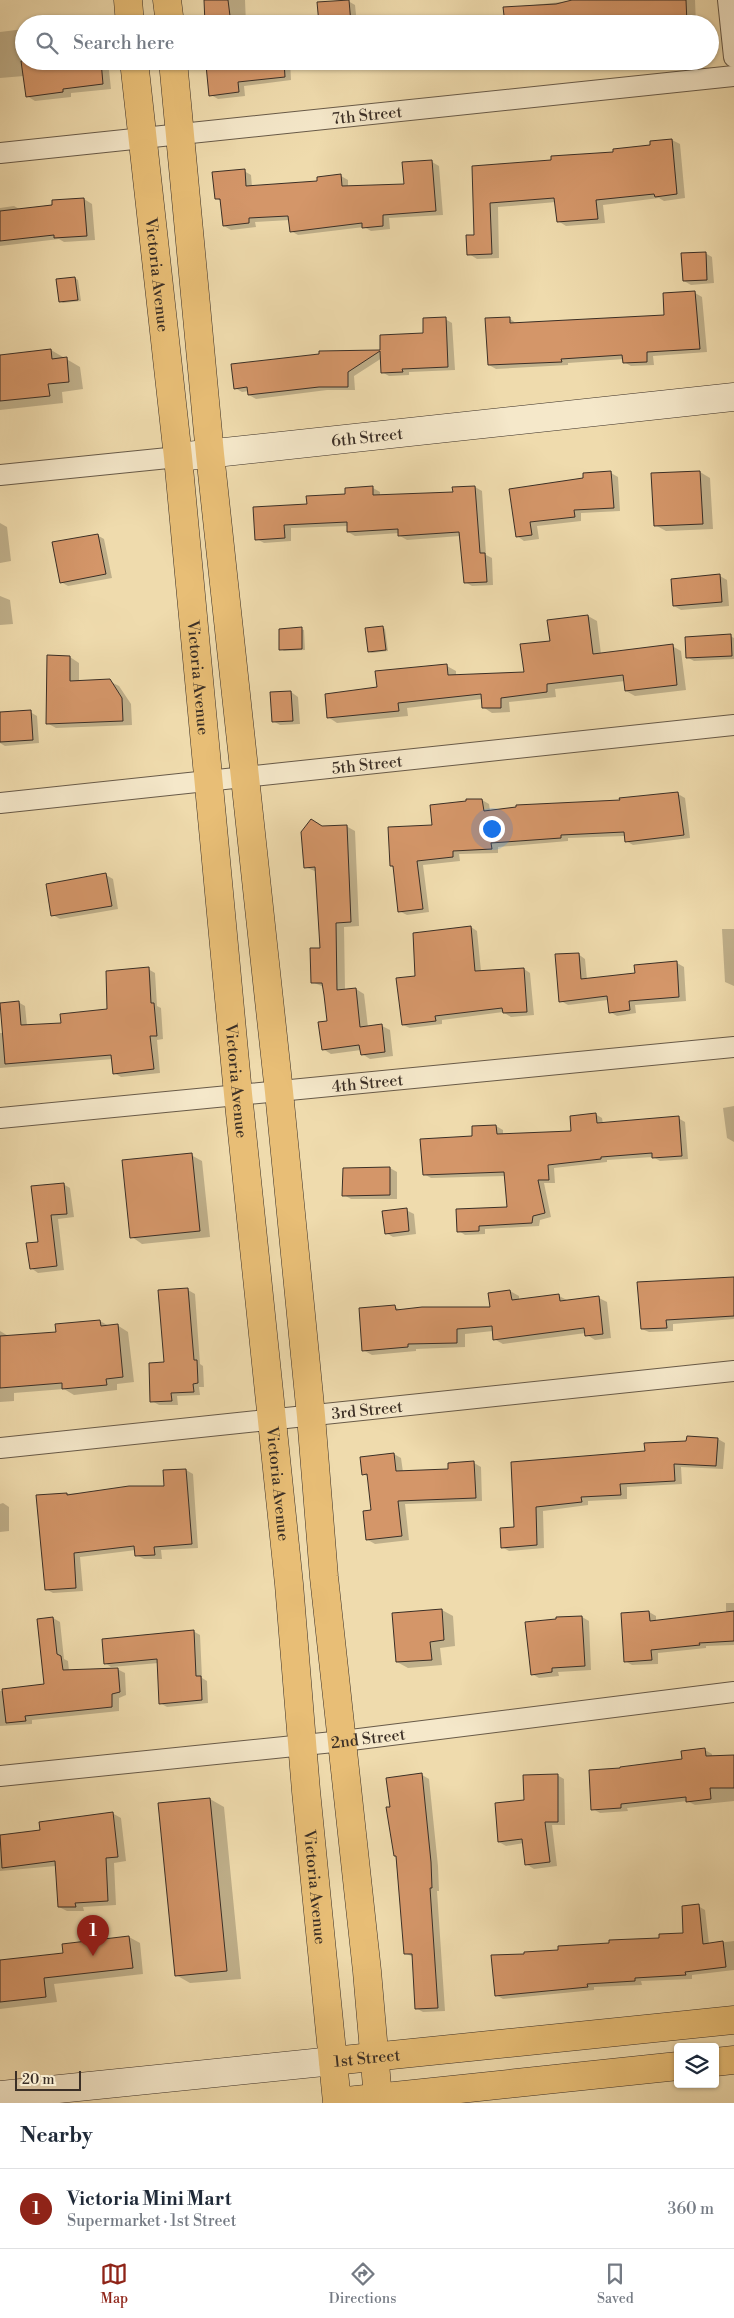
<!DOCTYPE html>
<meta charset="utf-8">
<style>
:root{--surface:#fff;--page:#f6f6f7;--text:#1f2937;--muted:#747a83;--line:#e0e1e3;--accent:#8f2418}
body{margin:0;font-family:"Libre Bodoni",serif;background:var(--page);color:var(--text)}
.controls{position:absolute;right:15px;bottom:15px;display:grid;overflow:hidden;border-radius:5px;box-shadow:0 1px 4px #0004}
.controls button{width:45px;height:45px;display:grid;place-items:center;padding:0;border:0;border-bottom:1px solid var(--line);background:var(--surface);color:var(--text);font:25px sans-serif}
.scale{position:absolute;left:15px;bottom:12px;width:66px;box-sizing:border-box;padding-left:5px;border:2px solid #3b2f26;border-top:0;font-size:14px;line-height:18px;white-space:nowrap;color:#3b2f26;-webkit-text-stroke:4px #f5e8ca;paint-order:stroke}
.you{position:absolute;left:491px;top:828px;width:18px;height:18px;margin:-12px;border:4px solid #fff;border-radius:50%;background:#1a73e8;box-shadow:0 0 0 8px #1a73e833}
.badge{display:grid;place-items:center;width:32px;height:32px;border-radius:50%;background:var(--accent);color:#fff;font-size:16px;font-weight:700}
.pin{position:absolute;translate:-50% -41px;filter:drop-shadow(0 1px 2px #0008)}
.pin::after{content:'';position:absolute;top:26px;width:18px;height:15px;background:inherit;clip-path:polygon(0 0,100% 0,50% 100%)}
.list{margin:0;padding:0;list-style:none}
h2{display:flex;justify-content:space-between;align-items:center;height:65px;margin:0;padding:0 20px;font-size:21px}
h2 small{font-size:16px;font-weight:400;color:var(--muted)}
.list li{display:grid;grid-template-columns:32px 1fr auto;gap:15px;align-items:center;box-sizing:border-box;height:80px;padding:0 20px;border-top:1px solid var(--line)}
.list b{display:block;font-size:19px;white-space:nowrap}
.list p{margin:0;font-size:16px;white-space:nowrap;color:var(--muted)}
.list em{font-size:16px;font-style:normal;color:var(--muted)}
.icon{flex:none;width:28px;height:28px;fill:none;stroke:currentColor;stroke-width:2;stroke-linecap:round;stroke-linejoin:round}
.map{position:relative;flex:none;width:734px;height:2103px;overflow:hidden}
.search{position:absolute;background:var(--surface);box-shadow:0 1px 4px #0004;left:15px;right:15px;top:15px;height:55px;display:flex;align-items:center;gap:12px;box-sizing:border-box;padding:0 18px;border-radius:28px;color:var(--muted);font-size:19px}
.sheet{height:145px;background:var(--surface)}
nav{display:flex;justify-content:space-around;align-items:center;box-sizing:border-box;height:70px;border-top:1px solid var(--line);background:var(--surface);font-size:14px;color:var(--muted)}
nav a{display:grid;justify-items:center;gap:2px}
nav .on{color:var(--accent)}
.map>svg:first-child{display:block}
</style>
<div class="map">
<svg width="734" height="2103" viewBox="0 0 734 2103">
<rect width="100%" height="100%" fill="#efdbad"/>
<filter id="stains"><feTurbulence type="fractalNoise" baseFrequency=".004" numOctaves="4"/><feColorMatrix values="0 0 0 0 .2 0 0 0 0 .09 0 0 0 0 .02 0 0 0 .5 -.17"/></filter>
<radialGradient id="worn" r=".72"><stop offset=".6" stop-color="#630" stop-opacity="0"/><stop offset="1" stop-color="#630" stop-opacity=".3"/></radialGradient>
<!-- shadow -->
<path fill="#0003" d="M205,0H245L246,24H202V20H206Z
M580,0H695L696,24H506L505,8Z
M348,1L355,5L357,24H321Z
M467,15L474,19L475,24H375Z
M24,29V61H108L111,89L71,93V97L35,101L27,96L24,76L0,78V32Z
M207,61H290L291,80L244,86L245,96L218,99L211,95Z
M672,140L680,144L685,198L664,201L659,198L603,205L605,223L566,226L558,221L556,202L498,207L499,258L477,259L469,254L475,236L474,167L552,161L614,153L651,146V142Z
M432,162L439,166L443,215L389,218L390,229L371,231L364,227L298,235L291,231L290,220L255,222L256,227L231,230L224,226L221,201L216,198L244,171L251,175L252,187L318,183L341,176L348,180V187L406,185Z
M84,199L92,204L95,240L64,242L59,239L0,246V208L14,206L21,210Z
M705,253L712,257L714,283L691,285L684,281Z
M75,278L78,280L81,301L63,303L60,301Z
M695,293L702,297L707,352L653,356L654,365L631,366L624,362V359L568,363V365L496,369L489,365L509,318L517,324L666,316L664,295Z
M445,319L452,323L455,370L409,372V375L389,376L382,372V358L354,376L355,390H327L256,399L249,395V391L242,392L235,388L320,355V352L382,351L425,334Z
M51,350L80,367L83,389L62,392L63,403L0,410V356Z
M700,472L710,478L713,529L666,531L655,525Z
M611,473L618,477L620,511L581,513V521L537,526L539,539L524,541L517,536L510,490L585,479Z
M475,487L482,491L486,555L492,558L493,585L472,586L465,582L460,536L407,540L400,536V533L355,536L348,532V526L291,528V541L264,543L257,539L308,505L373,488L380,492V496L454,493V488Z
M0,523L7,527L11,561L0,563Z
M97,535L104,539L112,578L68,586L61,582Z
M720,576L727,580L729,606L681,610L674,606L673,580Z
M0,596L10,600L13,624L0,625Z
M588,616L597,621L601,654L672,646L681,651L686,690L635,696L626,691L625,681L555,689L556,697L509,702L510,712L492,713L483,707L482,699L407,708L408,716L337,723L328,717L378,688L447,666L456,671V676L525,674L551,642Z
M382,627L385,629L388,651L372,653L369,652Z
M301,629L304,630L305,650L284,651L281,649Z
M730,636L734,638V659L694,661L687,657Z
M48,657H70L79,663V682L109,681L119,686L131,704L132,725L56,728L47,723Z
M291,692L298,697L300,724L280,725L273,721Z
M30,712L37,716L39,743L5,746L0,743V714Z
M678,794L685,798L690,838L633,845L626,841L625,836L568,838V841L498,847V853L459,854L460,861L423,865L429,912L407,915L399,911L394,868L391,866L433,826L482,800L489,804L490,811L621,801Z
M346,826L355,831L359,926L344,927L345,990L356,989L364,994L368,1027L382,1026L390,1030L393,1056L370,1059L362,1054L361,1050L331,1054L323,1049L328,1022L324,987L312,982L321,950L317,872L305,867L323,828Z
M106,875L113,879L118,909L60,919L53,915Z
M471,927L477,931L481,971L524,969L530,973L534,1015L511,1017L503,1012L442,1020V1024L410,1028L403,1025L416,977Z
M722,929H734V986L725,982Z
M578,954L585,959L587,980L636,974L677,963L684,967L686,1001L635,1005L636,1013L617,1016L610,1012L608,1000L568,1005L561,1001Z
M148,969L155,973L157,1006L161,1008L163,1039L157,1040L160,1073L121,1077L114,1073L113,1059L0,1068V1033H3L18,1002L25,1006L27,1026L62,1024L108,1010Z
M734,1106V1142L727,1138L723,1108Z
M595,1114L602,1118L603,1124L678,1118L685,1122L688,1159L660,1161L653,1157L607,1160V1162L554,1168L555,1183H544L551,1217L540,1220L539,1226L485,1229V1234L465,1235L459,1231L508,1208L505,1176L431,1178L424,1174L474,1137L496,1126L503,1130V1135L573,1132Z
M191,1155L202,1161L210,1237L142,1244L132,1237Z
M390,1168L397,1172V1199H351L344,1195Z
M63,1184L70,1188L74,1217L58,1219L64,1270L38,1273L31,1268Z
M406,1210L414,1214L416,1234L393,1237L386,1233Z
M734,1278V1319L673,1324V1331L649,1332L642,1329Z
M188,1290L195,1294L200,1364L203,1366L204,1387H199L200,1395L177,1396L178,1405H159L152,1401Z
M510,1291L519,1296V1301L559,1296L567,1300L599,1298L607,1302L611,1338L595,1340L587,1335L586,1333L503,1344L494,1339L493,1331L465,1334V1347L416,1349V1351L372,1355L363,1350L395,1307L402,1311L491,1308Z
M100,1321L109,1326L117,1325L128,1332L134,1382L117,1384V1390L74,1395L64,1389L14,1393V1401L0,1402V1331L10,1337L57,1333Z
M718,1439L725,1443L723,1469L681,1467L682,1484L627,1487V1499L588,1501V1505L543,1511L544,1548L509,1551L502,1547L515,1528L512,1463L646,1452Z
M394,1454L401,1458L403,1472L450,1470L449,1464L474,1463L481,1467L482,1501L405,1504L409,1540L375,1544L368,1540L372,1511L369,1477L363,1474Z
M186,1470L193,1474L198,1548L161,1550L162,1559H144L136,1555V1550L80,1557L83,1591L53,1593L46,1589L66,1494L165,1487Z
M3,1503L9,1507V1531L0,1532V1504Z
M726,1603H734V1645L706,1646V1648L658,1653V1664L632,1665L625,1661L649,1612L656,1616V1621L726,1613Z
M442,1610L453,1616L455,1646L440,1648L442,1665L408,1668L397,1662Z
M582,1617L589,1621L591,1670L558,1672L559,1676L539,1678L532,1674Z
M53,1618L60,1622L64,1659L68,1661L69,1671L117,1669L125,1673L126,1695L119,1698V1711L32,1720V1724L0,1726V1691L46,1685Z
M193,1631L200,1635L202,1678L207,1681L208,1703L167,1707L160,1703L159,1663L111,1667L105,1663Z
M705,1750L712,1754V1757L734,1756V1801L695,1805L687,1801L627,1808L628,1811L600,1813L593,1809L621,1770L683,1760Z
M422,1775L429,1779L438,1866L439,1891H437L445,2011L423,2012L416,2008L413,1957L405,1953L391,1808Z
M557,1775L564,1779L565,1825H552L557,1866L534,1869L526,1864L524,1843L506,1846L499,1842L525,1801Z
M210,1799L224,1807L241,1979L190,1983L176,1975Z
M112,1813L121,1818L126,1861L114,1863L116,1905L83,1907L84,1911H67L59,1907L56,1866L0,1871V1836L42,1831Z
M698,1906L705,1910L709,1944L734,1941V1970L692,1975V1979L641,1981L642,1985L594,1987V1990L503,1999L496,1995L526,1955L661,1939L685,1934Z
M129,1937L140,1943L143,1974L54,1984L57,2002L0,2009V1962L65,1954Z"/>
<!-- building -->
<path fill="#d49669" stroke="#3b2f26" d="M204,0H228L231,24H205Z
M349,0L351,24H319L317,2Z
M572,0H686L687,24H505L503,7L556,4Z
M21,61H101L103,84L63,89V92L26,97Z
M235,61H284L285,77L238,82L239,92L209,96L206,65Z
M672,139L677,194L655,197L654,194L596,200L598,219L557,222L554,198L490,203L492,254L467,255L466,235H474L472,166L551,160V156L613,152V149L650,145V141Z
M432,160L436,211L383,215V226L362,228V223L290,232L288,216L249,218V223L223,226L220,199H215L212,172L245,169L246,186L317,181V177L341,174L342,186L404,184L402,162Z
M84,198L87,236L54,238V235L0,241V211L52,205V200Z
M706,252L707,280L683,281L681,253Z
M75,277L78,300L59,302L56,279Z
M695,291L700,349L647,352V362L623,363L622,355L561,359L562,362L488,365L485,318L510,317V323L664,315L663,293Z
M446,317L448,367L402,369L403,372L381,373L380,351L348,372V387H319L248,395L247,387L234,389L231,364L319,354V351L380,350V335L423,333V318Z
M51,349L52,359L67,357L69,382L48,384L50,396L0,401V355Z
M611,471L614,508L574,510L575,517L530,522L532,535L516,537L509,489L583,478V473Z
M700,471L703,524L654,526L651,473Z
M373,486V495L453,492L452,487L475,486L480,553H485L487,582L464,583L459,532L398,536V529L347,532V522L284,525L285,538L255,540L253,507L307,504L306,496L345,494V488Z
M98,534L106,574L60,583L52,542Z
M720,574L722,602L673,606L671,579Z
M588,615L593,654L673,644L677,685L625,691L623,675L547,684V692L501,698V708H482L481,694L398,703L399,711L327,718L325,694L377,687L375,671L447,664L448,675L524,672L520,644L550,641L547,620Z
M383,626L386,650L368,652L365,628Z
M302,627V649L279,650V629Z
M731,634L732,656L686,658L685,637Z
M47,655L70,656V681L110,679L122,698L123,721L46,724Z
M291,691L293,721L272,722L270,692Z
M31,710L33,740L0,742V712Z
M678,792L684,835L625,842L624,832L561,835V838L491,843L492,849L453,851V857L417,861L423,909L398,912L393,866H390L388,827L432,825L430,805L466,801V799H482L484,811L516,807V805L620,800L619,798Z
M311,819L322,826L347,825L351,922L336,923L337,990L356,988L360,1027L382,1024L385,1052L361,1055L359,1045L322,1050L318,1022L327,1021L324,995L322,983H311L310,948H320L315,867L304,868L301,832Z
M106,873L112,906L51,916L46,884Z
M471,926L475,971L524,968L527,1012L503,1013L502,1008L435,1016L436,1021L402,1025L396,978L415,976L413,933Z
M579,953L581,979L635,973L634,965L677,961L679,997L629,1001L630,1010L609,1013L607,996L559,1002L555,954Z
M149,967L151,1003H154L157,1036H150L154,1069L113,1074L111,1055L5,1064L0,1003L19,1001L21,1025L61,1023L60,1014L107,1009L106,971Z
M596,1113L597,1123L679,1116L682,1156L652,1158V1153L601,1157V1159L548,1165L549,1180H538L545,1213L533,1216L532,1223L479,1226V1231L457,1232L456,1209L507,1207L504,1172L423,1175L420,1139L472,1136V1126L496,1125L497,1134L571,1131L570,1116Z
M192,1153L200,1231L130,1238L122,1160Z
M390,1167V1195L342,1196L343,1168Z
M64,1183L67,1214L51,1215L57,1266L30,1269L26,1243L38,1242L31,1186Z
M407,1208L409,1231L385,1234L382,1211Z
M734,1277V1316L666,1320L667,1328L641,1329L637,1282Z
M188,1288L194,1360H197L198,1383L193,1384L194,1392L171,1393L172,1401L150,1402L149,1363L164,1362L158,1290Z
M510,1290L512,1300L559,1294L560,1301L599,1296L603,1334L585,1336L584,1328L493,1340L492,1326L457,1329V1343L408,1344V1347L362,1351L359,1308L395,1305L396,1310L422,1307H490L488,1293Z
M100,1320L101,1326L118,1324L123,1377L106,1379L107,1385L62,1389V1383L0,1388V1336L56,1332L55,1324Z
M687,1436L718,1438L716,1466L674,1464L675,1481L620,1484L621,1495L581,1497L582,1502L536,1507L537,1545L501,1548L500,1528L514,1527L511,1462L645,1451L644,1443L686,1441Z
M394,1453L396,1471L448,1469V1463L474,1461L476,1498L398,1501L402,1536L366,1540L363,1511L371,1510L367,1474L362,1475L360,1457Z
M186,1469L192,1544L154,1547L155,1555L135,1556L134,1546L74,1553L76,1588L45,1590L36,1495L67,1493V1495L129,1486H164L163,1470Z
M442,1609L444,1640L430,1642L432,1660L396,1662L392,1613Z
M649,1611L650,1621L734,1611V1641L699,1643L700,1645L651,1650L652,1660L624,1662L621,1613Z
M582,1616L585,1666L552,1668V1672L531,1675L525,1622L556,1619V1617Z
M53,1617L57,1654L61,1656L63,1670L118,1668L120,1692L112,1694V1707L25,1716L26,1721L6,1723L2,1689L44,1684L37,1619Z
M194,1630L196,1676H201L202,1700L159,1704L157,1659L104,1664L102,1639Z
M705,1748L706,1756L734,1755V1788H710L711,1799L686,1802V1797L621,1804V1808L591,1810L589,1770L620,1768V1767L682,1759L681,1751Z
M422,1773L431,1862L432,1888H430L438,2008L415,2009L412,1954H404L396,1856H394L386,1807H390L386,1778Z
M558,1774V1822H545L550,1862L525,1865L522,1839L498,1842L495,1803L524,1800L523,1775Z
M210,1798L227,1971L175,1976L158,1803Z
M113,1812L118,1857L106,1858L108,1901L75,1903L76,1907H58L55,1861L2,1868L0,1835L40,1830L39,1822Z
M699,1904L703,1944L723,1941L726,1967L685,1972L686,1975L635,1978V1981L587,1984L588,1987L495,1996L491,1955L524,1954V1952L558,1950V1946L609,1943V1940L659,1938V1934L683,1933L682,1906Z
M129,1936L133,1968L44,1978L46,1997L0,2002V1960L63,1953L62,1944Z"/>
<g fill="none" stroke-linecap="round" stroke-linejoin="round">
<!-- street casing -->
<g stroke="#685a48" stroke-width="22">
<g id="street">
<path d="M728,0L734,57"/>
<path id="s1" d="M0,153L734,76"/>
<path d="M0,475L178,457"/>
<path id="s2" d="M0,803L734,725"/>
<path id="s3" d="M0,1118L734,1047"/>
<path id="s4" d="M0,1448L734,1371"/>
<path id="s5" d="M0,1776L343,1741L734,1692"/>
</g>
</g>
<!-- secondary casing -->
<g stroke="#3b2f26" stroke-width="29">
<g id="secondary">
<path id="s6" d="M178,457L734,397"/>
<path d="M0,2095L333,2061"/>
</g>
</g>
<!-- primary casing -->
<g stroke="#3b2f26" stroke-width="29">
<g id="primary">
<path d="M128,0L130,24"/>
<path d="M167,0L170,24"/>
<path id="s7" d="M134,61L178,457L238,1094L289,1584L306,1791L337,2102L678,2066"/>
<path d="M173,61L210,454L279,1092L311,1416L324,1577L367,1971L378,2098"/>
<path id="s8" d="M333,2061L734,2020"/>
<path d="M715,2062L734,2060"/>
</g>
</g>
<!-- street -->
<use href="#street" stroke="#f5e8ca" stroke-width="20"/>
<!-- secondary -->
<use href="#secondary" stroke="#f5e8ca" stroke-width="28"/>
<!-- primary -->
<use href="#primary" stroke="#e8be76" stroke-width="28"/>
</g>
<g text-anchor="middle" stroke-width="4.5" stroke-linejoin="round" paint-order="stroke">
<!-- street labels -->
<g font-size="16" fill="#3b2f26" stroke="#f5e8ca">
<text dy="6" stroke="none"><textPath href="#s1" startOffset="369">7th Street</textPath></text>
<text dy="6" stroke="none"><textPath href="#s7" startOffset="215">Victoria Avenue</textPath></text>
<text dy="6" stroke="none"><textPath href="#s6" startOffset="190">6th Street</textPath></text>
<text dy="6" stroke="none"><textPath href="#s7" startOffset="620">Victoria Avenue</textPath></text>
<text dy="6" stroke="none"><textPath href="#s2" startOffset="369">5th Street</textPath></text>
<text dy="6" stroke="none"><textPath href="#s7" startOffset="1025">Victoria Avenue</textPath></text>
<text dy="6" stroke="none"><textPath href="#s3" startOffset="369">4th Street</textPath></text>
<text dy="6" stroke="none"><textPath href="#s4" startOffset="369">3rd Street</textPath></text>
<text dy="6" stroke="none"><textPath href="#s7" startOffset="1430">Victoria Avenue</textPath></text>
<text dy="6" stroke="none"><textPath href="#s5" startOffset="370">2nd Street</textPath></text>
<text dy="6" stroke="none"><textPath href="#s7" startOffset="1835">Victoria Avenue</textPath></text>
<text dy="6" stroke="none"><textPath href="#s8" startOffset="34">1st Street</textPath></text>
</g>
</g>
<rect width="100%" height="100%" filter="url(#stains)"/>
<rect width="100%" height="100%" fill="url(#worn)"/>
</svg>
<div class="controls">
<button><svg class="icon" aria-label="layers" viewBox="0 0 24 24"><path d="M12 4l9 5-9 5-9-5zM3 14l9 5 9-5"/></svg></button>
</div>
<div class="scale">20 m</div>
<div class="you"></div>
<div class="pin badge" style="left:93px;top:1956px">1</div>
<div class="search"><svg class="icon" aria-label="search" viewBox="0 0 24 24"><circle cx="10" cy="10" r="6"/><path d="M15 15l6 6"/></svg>Search here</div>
</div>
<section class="sheet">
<h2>Nearby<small></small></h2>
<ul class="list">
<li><span class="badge">1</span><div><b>Victoria Mini Mart</b><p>Supermarket · 1st Street</p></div><em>360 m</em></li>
</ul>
</section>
<nav>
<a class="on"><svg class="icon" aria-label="map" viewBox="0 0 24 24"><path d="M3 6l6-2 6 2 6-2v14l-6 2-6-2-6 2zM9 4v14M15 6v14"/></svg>Map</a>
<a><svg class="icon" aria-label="directions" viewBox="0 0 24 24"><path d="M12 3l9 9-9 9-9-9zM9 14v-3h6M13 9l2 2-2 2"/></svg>Directions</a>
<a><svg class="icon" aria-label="saved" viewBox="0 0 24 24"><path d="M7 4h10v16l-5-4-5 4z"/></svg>Saved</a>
</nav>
